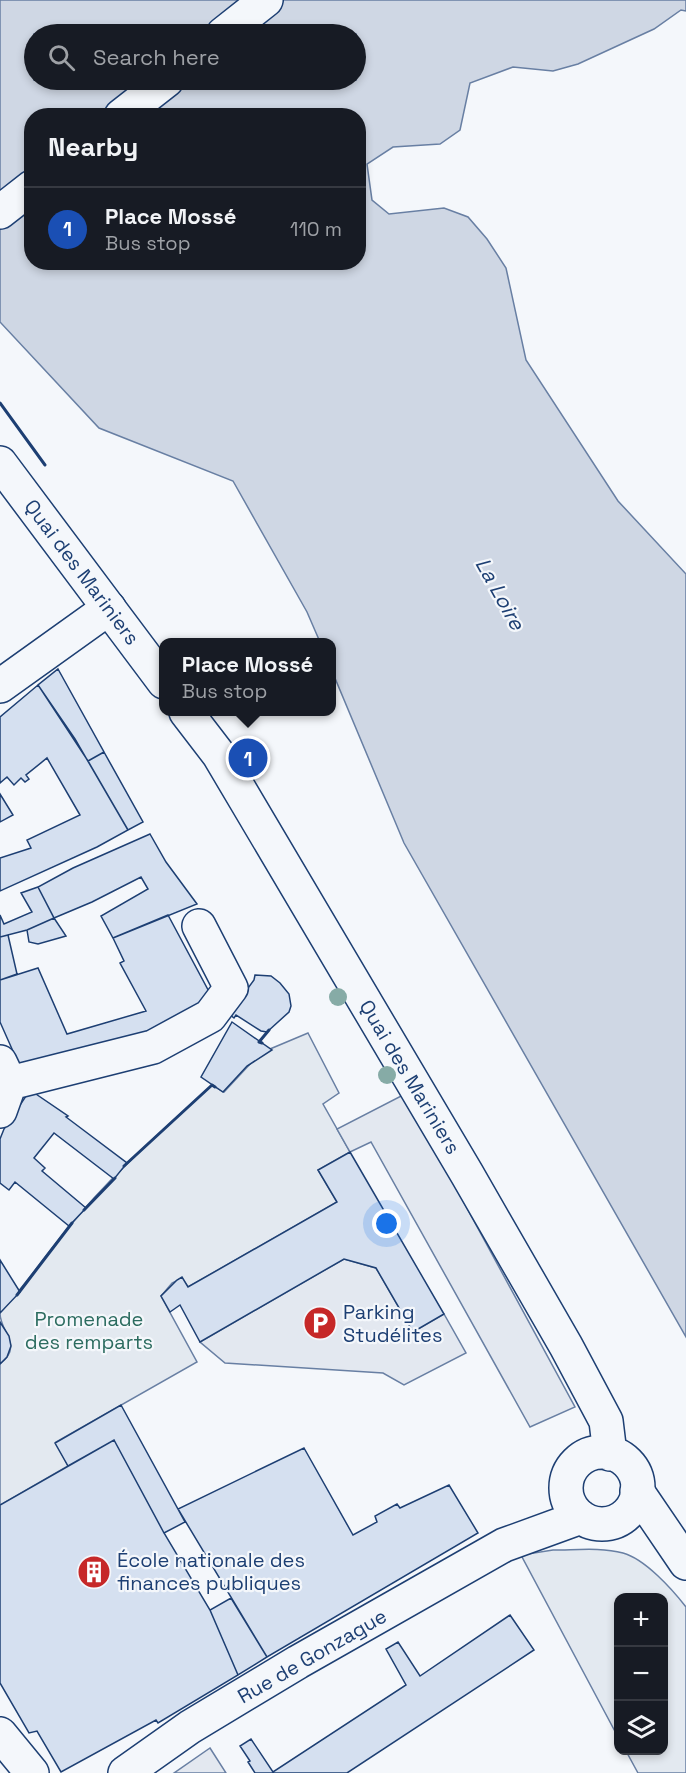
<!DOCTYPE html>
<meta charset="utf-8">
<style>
:root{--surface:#171b24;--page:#242831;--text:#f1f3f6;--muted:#9ea1a6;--line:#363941;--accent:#c62828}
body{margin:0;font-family:"Space Grotesk",sans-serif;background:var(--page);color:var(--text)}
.controls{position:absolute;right:18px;bottom:18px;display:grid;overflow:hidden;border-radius:12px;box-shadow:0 3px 9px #0003}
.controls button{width:54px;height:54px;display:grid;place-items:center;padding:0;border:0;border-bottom:2px solid var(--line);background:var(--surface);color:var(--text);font:30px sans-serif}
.you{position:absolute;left:387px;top:1224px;width:21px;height:21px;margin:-15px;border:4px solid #fff;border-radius:50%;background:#1a73e8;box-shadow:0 0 0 9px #1a73e833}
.badge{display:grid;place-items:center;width:39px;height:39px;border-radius:50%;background:var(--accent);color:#fff;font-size:20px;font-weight:700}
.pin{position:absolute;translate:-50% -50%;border:3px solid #fff;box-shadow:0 2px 6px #0006}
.popup{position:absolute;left:159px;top:638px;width:177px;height:78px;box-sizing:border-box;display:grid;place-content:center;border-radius:12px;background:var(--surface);filter:drop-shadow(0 2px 4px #0005);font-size:20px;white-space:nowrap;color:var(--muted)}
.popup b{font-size:22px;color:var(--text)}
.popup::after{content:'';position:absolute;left:50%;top:100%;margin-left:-12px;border:12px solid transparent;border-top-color:var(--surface)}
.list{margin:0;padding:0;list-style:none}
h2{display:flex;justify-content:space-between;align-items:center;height:78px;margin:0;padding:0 24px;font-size:26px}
h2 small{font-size:20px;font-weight:400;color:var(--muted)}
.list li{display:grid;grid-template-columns:39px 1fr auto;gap:18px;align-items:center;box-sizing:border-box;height:84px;padding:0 24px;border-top:2px solid var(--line)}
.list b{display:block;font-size:22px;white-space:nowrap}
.list p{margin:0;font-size:20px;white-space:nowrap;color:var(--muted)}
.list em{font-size:20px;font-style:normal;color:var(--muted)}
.icon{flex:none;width:33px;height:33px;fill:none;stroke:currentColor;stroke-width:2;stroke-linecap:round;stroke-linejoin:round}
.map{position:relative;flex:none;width:686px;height:1773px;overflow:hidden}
.search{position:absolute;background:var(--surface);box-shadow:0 3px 9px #0003;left:24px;top:24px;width:342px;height:66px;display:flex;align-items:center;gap:15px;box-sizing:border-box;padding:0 21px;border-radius:33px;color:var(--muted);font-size:22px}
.panel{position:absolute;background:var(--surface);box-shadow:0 3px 9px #0003;left:24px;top:108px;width:342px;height:162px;border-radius:24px}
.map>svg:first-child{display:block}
</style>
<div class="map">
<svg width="686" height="1773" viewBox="0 0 686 1773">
<rect width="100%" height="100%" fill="#f4f7fb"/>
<!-- green -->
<path fill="#e3e9f0" stroke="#687fa3" stroke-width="1.5" d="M308,1033L339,1093L323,1104L350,1152L318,1170L337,1202L188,1287L182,1278L172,1283L161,1296L197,1362L56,1442L68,1466L0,1505V1364C24,1345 0,1333 0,1313C25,1286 45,1255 69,1227C111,1175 163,1130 212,1085L224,1092L251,1063L270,1049Z
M553,1550C576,1550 601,1547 623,1553C645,1559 672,1589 686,1607V1773H638L626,1751L664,1750V1598H618V1737L521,1555Z"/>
<!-- parking -->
<path fill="#e3e8f0" stroke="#687fa3" stroke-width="1.5" d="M405,1094L575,1407L530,1427L371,1142L350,1152L337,1129Z
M344,1259L376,1268L413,1332L444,1314L466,1353L404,1385L383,1373L225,1363L200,1342Z
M210,1748L226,1773H174Z"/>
<!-- water -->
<path fill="#cfd7e4" stroke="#687fa3" stroke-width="1.5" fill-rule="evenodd" d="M0,0H686V11L681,10L654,29L578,64L553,71L513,67L470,83L460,130L440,144L393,147L367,164L372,200L389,214L444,208L468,217L487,239L506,268L526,360L618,501L686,574V1337L404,843L332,671V642H320L307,612L233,481L99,428L0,322ZM34,34H356V80H34ZM32,116H358V262H32Z"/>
<!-- building -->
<path fill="#d5e0f0" stroke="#1d3f73" stroke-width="1.5" d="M58,669L104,752L88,761L38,685Z
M38,685L75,739L128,830L97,847L0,891V858L31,848L27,840L80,815L47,758L26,775L29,779L25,782L21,778L14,785L7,777L0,783V717Z
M104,752L143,822L128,830L88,761Z
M0,794L13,815L0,822Z
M150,834L166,862L197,904L113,938L101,916L148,889L141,877L92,902L54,918L38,887L73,868Z
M38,887L54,918L27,930L0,937V915L4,924L32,912L21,893Z
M168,915L214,1001L155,1036L20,1067L0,1022V980L38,968L67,1034L146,1011L120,963L124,961L113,938Z
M54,918L66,936L38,944L29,942L27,930Z
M8,935L17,974L0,980V937Z
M255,975L271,976L280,983L289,994L291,1006L289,1012L267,1032L261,1031L236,1015L234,1018L229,1014L254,980Z
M232,1022L272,1050L247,1066L223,1092L201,1077Z
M30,1090L68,1116L66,1117L127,1163L114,1179L54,1133L34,1158L45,1168L42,1171L86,1208L69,1226L15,1182L9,1190L0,1183V1139L4,1129Z
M350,1152L444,1314L413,1332L376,1268L344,1259L200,1342L180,1305L170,1312L161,1296L177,1280L182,1277L188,1287L337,1202L318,1170Z
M0,1260L20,1292L0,1313Z
M0,1322L9,1336L11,1346L7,1357L0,1364Z
M121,1405L185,1522L164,1533L114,1440L68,1466L55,1443Z
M114,1440L164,1533L210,1610L238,1675L158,1723L156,1720L61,1772L37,1731L29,1733L0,1683V1505Z
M304,1448L353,1535L377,1522L375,1516L397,1504L400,1508L449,1485L478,1533L267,1657L178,1509Z
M231,1598L267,1657L238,1675L210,1610Z
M510,1615L534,1650L347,1773H255L248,1762L250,1761L240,1746L251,1739L273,1772L406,1685L386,1649L398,1642L420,1676Z"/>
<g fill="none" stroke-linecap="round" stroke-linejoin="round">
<!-- minor casing -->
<g stroke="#1d3f73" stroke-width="36">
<path id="minor" d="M0,686L109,608
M0,1062L10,1083L0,1111
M10,1083L153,1047L210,1016L231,988L199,926
M637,1491L686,1563
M0,1734L32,1773"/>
</g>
<!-- major casing -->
<g stroke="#1d3f73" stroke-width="36">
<path id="major" d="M223,34L266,0
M121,116L167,80
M0,212L32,187
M0,463L164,682
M186,712L219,755L467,1174L566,1346L606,1421L610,1454
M566 1488a36 36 0 1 1 72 0a36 36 0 1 1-72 0Z
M125,1773L190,1727L298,1662L504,1545L581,1517"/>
</g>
<!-- minor -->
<use href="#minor" stroke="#f4f7fb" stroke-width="33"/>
<!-- major -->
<use href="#major" stroke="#f4f7fb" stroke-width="33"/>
<!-- wall -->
<path stroke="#1d3f73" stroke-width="3" d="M0,403L45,465
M262,1043L259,1042L269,1030
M124,1166L212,1085L215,1087
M84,1210L115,1178
M17,1295L72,1223"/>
</g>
<!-- trees -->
<g fill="#86aba6">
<circle cx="338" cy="997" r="9"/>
<circle cx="387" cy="1075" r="9"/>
</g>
<!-- icons -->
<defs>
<g id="parking-disc" transform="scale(1.725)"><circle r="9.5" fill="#c62828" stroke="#f4f7fb"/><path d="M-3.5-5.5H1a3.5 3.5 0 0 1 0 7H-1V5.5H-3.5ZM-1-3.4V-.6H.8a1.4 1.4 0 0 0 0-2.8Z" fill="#fff"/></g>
<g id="building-disc" transform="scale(1.725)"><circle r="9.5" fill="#c62828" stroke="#f4f7fb"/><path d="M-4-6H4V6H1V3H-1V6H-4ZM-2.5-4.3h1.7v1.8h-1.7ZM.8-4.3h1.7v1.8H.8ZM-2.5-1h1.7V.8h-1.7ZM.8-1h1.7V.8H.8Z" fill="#fff"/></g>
</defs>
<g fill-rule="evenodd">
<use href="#parking-disc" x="320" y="1323"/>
<use href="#building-disc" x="94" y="1572"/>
</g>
<g text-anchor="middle" stroke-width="4.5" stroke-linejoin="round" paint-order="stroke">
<!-- street labels -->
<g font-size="20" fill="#1d3f73" stroke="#f4f7fb">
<text transform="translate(82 572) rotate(53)" y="7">Quai des Mariniers</text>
<text transform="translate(410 1077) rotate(59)" y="7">Quai des Mariniers</text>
<text transform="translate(312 1656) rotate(-30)" y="7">Rue de Gonzague</text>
</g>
<!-- poi labels -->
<g font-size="20" fill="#1d3f73" stroke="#f4f7fb" text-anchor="start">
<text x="343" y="1319">Parking<tspan x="343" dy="23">Studélites</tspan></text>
<text x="117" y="1567">École nationale des<tspan x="117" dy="23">finances publiques</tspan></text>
</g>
<!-- park labels -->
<g font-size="20" fill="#2c6c60" stroke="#f4f7fb">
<text x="89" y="1326">Promenade<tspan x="89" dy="23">des remparts</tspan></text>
</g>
<!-- water labels -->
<g font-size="21" font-style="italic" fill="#1d3f73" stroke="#f4f7fb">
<text transform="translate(500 594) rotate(61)" y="7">La Loire</text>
</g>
</g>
</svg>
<div class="controls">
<button>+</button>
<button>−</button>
<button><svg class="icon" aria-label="layers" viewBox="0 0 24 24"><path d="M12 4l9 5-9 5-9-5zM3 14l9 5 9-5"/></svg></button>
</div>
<div class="you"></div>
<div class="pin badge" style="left:248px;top:758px;background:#1a4fb4">1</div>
<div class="popup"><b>Place Mossé</b>Bus stop</div>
<div class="search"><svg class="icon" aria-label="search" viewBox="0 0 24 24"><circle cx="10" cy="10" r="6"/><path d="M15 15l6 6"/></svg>Search here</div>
<section class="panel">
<h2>Nearby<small></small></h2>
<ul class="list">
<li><span class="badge" style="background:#1a4fb4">1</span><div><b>Place Mossé</b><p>Bus stop</p></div><em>110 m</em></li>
</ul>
</section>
</div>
